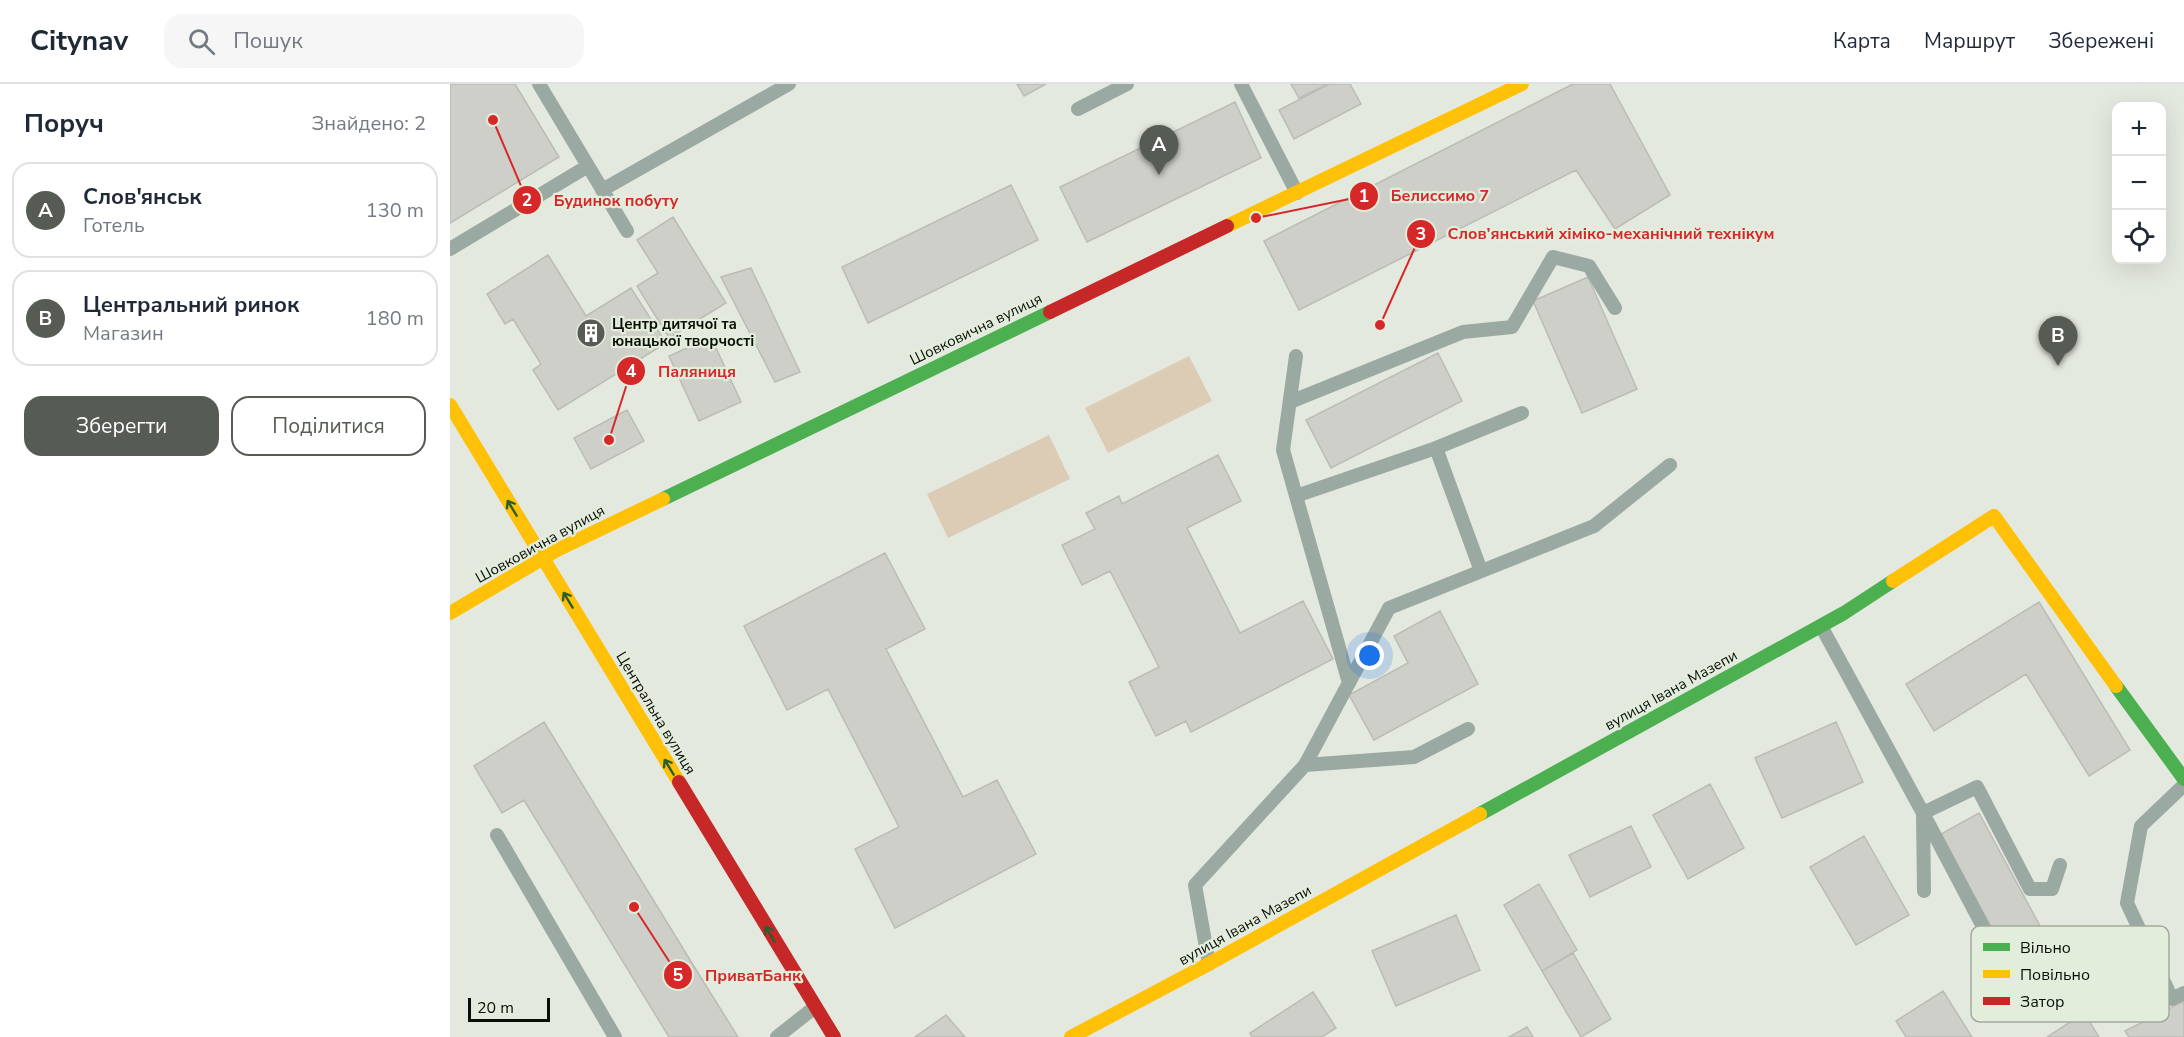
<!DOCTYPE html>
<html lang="uk">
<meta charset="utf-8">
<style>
:root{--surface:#fff;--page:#f6f6f7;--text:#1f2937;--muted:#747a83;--line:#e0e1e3;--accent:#565b54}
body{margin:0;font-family:"Nunito Sans",sans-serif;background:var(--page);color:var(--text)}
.controls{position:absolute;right:18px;top:18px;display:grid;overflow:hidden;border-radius:12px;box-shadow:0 6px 24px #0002}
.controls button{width:54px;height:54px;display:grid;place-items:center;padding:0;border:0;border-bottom:2px solid var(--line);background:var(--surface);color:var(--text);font:30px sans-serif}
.scale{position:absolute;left:18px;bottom:15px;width:82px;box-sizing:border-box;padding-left:6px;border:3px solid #0a0e08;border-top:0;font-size:16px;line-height:21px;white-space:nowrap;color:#0a0e08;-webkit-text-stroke:4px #e3eddc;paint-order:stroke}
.you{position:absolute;left:920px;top:572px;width:21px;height:21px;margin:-15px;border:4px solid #fff;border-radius:50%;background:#1a73e8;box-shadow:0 0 0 9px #1a73e833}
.badge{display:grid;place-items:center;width:39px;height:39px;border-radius:50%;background:var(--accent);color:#fff;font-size:20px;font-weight:700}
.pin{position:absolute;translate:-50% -50px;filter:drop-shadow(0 2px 3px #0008)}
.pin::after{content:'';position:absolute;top:32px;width:21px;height:18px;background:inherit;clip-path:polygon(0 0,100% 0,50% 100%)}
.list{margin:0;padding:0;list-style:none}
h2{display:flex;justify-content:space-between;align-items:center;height:78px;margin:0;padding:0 24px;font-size:26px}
h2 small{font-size:20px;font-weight:400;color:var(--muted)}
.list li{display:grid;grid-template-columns:39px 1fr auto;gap:18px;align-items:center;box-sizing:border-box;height:96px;margin:0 12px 12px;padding:0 12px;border:2px solid var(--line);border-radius:18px}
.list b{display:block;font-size:22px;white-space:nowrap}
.list p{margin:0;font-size:20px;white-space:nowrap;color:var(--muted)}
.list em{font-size:20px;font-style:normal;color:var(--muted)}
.actions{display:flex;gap:12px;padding:18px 24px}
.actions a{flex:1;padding:14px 0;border:2px solid var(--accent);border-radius:18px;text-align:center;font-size:21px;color:var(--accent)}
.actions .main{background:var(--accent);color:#fff}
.icon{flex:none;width:33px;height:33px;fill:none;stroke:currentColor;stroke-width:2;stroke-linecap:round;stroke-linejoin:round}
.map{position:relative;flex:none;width:1734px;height:953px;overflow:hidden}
header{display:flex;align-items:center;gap:36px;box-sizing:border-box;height:84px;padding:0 30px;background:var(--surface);border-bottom:2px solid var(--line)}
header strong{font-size:28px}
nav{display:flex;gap:33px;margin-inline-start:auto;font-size:21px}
.search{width:420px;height:54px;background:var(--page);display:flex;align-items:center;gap:15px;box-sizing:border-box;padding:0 21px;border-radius:18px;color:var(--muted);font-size:22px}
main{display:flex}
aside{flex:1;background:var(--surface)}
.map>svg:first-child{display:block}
</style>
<header>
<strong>Citynav</strong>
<div class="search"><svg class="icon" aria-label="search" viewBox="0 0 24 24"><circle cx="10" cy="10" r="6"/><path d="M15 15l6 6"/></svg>Пошук</div>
<nav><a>Карта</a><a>Маршрут</a><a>Збережені</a></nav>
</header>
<main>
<aside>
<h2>Поруч<small>Знайдено: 2</small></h2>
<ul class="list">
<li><span class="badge">A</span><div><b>Слов'янськ</b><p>Готель</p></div><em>130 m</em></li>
<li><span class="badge">B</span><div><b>Центральний ринок</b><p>Магазин</p></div><em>180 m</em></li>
</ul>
<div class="actions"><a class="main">Зберегти</a><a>Поділитися</a></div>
</aside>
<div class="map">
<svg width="1734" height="953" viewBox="0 0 1734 953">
<rect width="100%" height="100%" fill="#e4e9e0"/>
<!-- green -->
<path fill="#dcccb6" d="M739,272L762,317L658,369L635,324Z
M599,351L620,395L498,454L477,410Z"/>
<!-- building -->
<path fill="#cecfc8" stroke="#babcb5" stroke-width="1.5" d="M0,0H65L109,73L0,139Z
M567,0H596L574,12Z
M841,0H878L849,14Z
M879,0H900L911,20L844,55L829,26Z
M1123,0H1160L1220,111L1165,145L1126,86L849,226L814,157Z
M785,18L811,74L637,158L610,103Z
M561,101L588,156L418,239L392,183Z
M223,133L276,219L219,254L187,202L208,189L187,156Z
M98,171L136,232L181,204L216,259L108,326L83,286L91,280L63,235L55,240L37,210Z
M301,184L350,288L325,298L271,193Z
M1138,193L1187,305L1132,329L1083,217Z
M261,253L291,318L249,337L219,272Z
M988,269L1012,317L881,384L856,336Z
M177,326L194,357L141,385L124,354Z
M768,371L791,417L737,444L790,549L853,517L883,575L741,648L736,637L706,652L679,598L709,583L660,487L632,501L612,461L645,445L636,429L669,412L672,420Z
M435,469L475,545L436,565L513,713L547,696L586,770L445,844L405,765L449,743L378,605L337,626L294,542Z
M1589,518L1680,666L1639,692L1576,590L1484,647L1456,600Z
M990,527L1028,600L924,656L899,611L958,579L944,552Z
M94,638L245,884L288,953H219L74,716L52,729L24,682Z
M1386,638L1413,698L1332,734L1305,674Z
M1260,700L1294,764L1238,795L1203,731Z
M1529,729L1610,879L1572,900L1491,750Z
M1181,742L1201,783L1140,813L1119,771Z
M1414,752L1459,831L1406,861L1360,783Z
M1089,800L1127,866L1092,887L1054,821Z
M1006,831L1030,886L946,922L922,867Z
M1123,869L1161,935L1131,953L1092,887Z
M1493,907L1522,953H1456L1446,937Z
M863,908L886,944L872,953H802L800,949Z
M1734,917V953H1679L1675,947Z
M1634,929L1649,953H1597Z
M496,931L515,953H465Z
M1077,943L1083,953H1059Z"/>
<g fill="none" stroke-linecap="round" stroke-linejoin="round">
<!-- lane -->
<path stroke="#9aa9a1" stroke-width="14" d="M89,0L177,147
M791,0L847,109
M628,25L677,0
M152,106L339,0
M0,165L138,82
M846,272L833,366L899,599
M840,318L1013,248L1062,243L1103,173L1139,182L1165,224
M986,364L1072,329
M846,412L986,364L1031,487
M1371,542L1473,729L1578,928
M855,681L939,524L1144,442L1220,381
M1734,701L1691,742L1677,819L1722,915L1734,909
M47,751L165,953
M1474,807L1473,729L1527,703L1580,805H1602L1610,781
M759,880L745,801L855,681L964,673L1018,645
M327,953L365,923"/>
<!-- fast -->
<path stroke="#4caf50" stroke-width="14" d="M213,415L600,228
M1666,602L1734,695
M1030,730L1394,529L1443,497"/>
<!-- slow -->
<path stroke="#ffc107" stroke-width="14" d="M777,142L1072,0
M0,321L229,698
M1443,497L1544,432L1666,602
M0,529L107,466L213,415
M621,953L755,882L1030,730"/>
<!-- jam -->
<path stroke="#c62828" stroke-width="14" d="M600,228L777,142
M229,698L384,953"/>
</g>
<!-- one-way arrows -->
<defs><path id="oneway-shaft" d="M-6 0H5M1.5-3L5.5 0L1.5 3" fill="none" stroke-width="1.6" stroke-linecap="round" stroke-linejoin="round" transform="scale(1.5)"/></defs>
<g stroke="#2b5e2c">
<use href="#oneway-shaft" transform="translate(62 424) rotate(-121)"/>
<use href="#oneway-shaft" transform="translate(118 516) rotate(-121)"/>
<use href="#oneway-shaft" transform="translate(219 683) rotate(-121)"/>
<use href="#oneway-shaft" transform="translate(320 850) rotate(-121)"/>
</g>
<!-- icons -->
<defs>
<g id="building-disc" transform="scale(1.5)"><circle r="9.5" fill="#565b54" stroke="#e3eddc"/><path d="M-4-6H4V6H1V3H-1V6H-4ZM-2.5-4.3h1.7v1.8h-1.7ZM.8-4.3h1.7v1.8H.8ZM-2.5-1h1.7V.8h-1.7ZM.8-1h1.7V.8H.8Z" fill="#fff"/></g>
</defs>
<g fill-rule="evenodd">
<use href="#building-disc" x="141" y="249"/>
</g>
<g text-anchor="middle" stroke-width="4.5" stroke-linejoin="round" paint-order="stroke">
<!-- poi labels -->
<g font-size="15" font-weight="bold" fill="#0a0e08" stroke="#e3eddc" text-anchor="start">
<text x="162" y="245">Центр дитячої та<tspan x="162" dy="17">юнацької творчості</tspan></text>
</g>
<!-- street labels -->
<g font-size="15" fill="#0a0e08" stroke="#e3eddc">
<text transform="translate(526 245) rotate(-26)" y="5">Шовковична вулиця</text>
<text transform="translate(90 460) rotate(-29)" y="5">Шовковична вулиця</text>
<text transform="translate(1221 606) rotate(-29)" y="5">вулиця Івана Мазепи</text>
<text transform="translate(206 629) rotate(59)" y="5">Центральна вулиця</text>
<text transform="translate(795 841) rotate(-29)" y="5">вулиця Івана Мазепи</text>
</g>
</g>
<!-- legend -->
<rect x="1521" y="842" width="198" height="96" rx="9" fill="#e3eddc" stroke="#a2aa9c" stroke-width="1.5"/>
<rect x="1533" y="859" width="27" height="8" fill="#4caf50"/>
<rect x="1533" y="886" width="27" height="8" fill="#ffc107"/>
<rect x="1533" y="913" width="27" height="8" fill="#c62828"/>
<g font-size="16" fill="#0a0e08">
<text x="1570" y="869">Вільно</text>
<text x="1570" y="896">Повільно</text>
<text x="1570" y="923">Затор</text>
</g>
<!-- callouts -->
<path fill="none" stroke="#d62828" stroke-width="2" d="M806 134L914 112M43 36L77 116M930 241L971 150M159 356L181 287M184 823L228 891"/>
<g fill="#d62828" stroke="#e3eddc" stroke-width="2">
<circle cx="806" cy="134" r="6"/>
<circle cx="43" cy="36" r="6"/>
<circle cx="930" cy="241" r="6"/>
<circle cx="159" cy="356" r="6"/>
<circle cx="184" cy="823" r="6"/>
<circle cx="914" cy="112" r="15"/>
<circle cx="77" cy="116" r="15"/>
<circle cx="971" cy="150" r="15"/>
<circle cx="181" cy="287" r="15"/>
<circle cx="228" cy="891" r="15"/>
</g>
<g font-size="18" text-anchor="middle" font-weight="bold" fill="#fff">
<text x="914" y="118">1</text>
<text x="77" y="122">2</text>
<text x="971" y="156">3</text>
<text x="181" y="293">4</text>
<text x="228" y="897">5</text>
</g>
<g font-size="16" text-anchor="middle" font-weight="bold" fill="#d62828" stroke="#e3eddc" stroke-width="4.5" stroke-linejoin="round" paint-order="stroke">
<text x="990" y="117">Белиссимо 7</text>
<text x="166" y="122">Будинок побуту</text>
<text x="1161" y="155">Слов’янський хіміко-механічний технікум</text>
<text x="247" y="293">Паляниця</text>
<text x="303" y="897">ПриватБанк</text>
</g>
</svg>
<div class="controls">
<button>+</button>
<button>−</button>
<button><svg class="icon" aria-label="locate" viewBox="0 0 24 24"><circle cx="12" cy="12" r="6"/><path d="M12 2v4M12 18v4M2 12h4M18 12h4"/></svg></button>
</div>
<div class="scale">20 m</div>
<div class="you"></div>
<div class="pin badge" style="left:709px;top:91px">A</div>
<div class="pin badge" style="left:1608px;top:282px">B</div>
</div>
</main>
